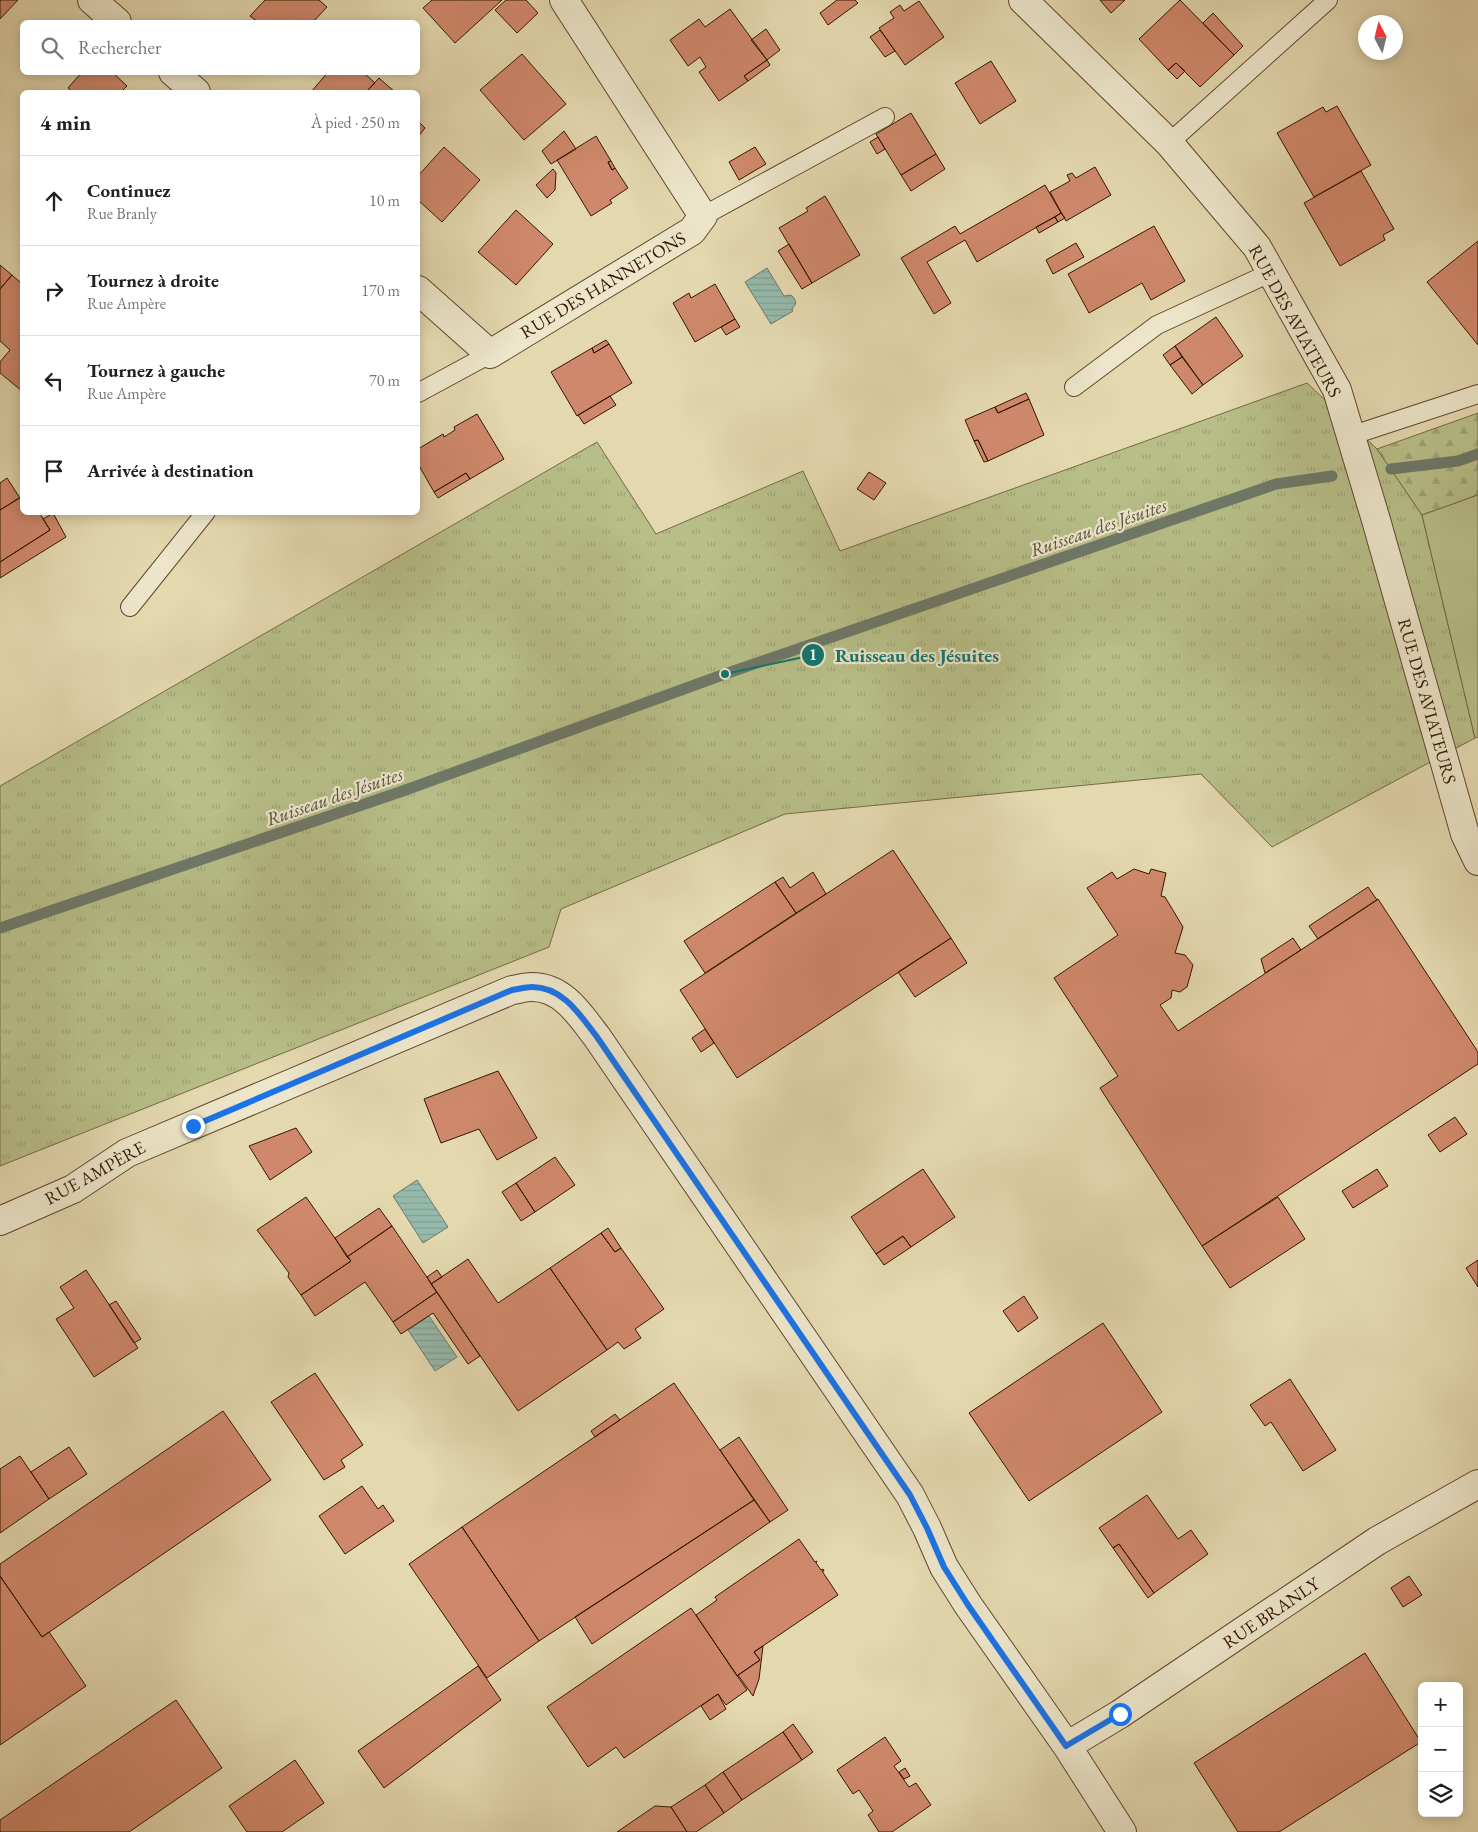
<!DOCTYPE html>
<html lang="fr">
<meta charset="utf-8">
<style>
:root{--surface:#fff;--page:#f2f2f2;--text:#202124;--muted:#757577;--line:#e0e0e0}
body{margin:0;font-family:"EB Garamond",serif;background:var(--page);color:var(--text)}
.controls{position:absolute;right:15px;bottom:15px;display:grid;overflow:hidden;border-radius:8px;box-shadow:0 2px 12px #0003}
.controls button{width:45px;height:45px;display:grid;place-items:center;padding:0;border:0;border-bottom:1px solid var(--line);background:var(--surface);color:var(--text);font:25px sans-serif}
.compass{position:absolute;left:1358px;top:15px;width:45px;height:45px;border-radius:50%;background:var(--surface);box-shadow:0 2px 12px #0003;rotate:353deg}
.stop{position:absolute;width:15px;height:15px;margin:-11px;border:4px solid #1a73e8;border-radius:50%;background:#fff}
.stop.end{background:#1a73e8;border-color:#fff;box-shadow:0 1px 5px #0008}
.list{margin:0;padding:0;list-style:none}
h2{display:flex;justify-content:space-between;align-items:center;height:65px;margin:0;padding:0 20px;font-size:21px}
h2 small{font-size:16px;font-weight:400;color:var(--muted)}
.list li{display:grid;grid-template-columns:32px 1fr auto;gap:15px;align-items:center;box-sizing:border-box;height:90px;padding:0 20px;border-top:1px solid var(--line)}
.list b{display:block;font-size:19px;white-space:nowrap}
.list p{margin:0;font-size:16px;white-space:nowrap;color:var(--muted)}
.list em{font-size:16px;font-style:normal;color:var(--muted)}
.icon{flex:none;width:28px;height:28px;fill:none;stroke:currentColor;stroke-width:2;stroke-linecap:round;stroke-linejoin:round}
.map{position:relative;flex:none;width:1478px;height:1832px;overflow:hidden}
.search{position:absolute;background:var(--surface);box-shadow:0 2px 12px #0003;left:20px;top:20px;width:400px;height:55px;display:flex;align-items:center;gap:12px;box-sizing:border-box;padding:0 18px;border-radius:8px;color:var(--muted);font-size:19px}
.panel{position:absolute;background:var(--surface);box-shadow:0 2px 12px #0003;left:20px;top:90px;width:400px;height:425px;border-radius:8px}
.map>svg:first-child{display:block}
</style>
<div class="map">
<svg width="1478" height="1832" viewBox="0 0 1478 1832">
<defs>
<pattern id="grass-tufts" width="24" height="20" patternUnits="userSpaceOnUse" patternTransform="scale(1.25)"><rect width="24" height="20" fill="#b7be88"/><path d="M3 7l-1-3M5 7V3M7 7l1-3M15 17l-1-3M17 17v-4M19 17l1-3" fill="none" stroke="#9ea374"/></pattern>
<pattern id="forest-firs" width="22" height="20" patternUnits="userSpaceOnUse" patternTransform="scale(1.25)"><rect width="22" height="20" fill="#b7be88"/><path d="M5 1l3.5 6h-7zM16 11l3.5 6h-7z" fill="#9ea374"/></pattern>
<pattern id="water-rules" width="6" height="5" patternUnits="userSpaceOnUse" patternTransform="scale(1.25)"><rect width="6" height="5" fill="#95baac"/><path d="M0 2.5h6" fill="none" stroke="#819f92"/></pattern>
</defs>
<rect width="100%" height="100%" fill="#e4d8af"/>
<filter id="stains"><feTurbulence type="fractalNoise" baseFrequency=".004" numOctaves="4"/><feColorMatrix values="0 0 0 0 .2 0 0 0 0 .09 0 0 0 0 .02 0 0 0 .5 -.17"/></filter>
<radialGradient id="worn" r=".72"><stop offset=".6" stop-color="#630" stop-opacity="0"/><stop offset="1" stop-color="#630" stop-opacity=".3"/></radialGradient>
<!-- grass -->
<path fill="url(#grass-tufts)" stroke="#756a44" d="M1307,383L1377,449L1422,515L1475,738L1272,847L1201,774L785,814L561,909L549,947L0,1166V786L597,442L656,534L803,471L840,551Z"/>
<!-- forest -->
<path fill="url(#forest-firs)" stroke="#756a44" d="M1478,413V495L1422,515L1377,449Z"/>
<!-- garden -->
<path fill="#b7be88" stroke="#756a44" d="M1478,495V737L1475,738L1422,515Z"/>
<!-- water -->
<path fill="url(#water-rules)" stroke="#6e7868" d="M767,268L784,296L791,295L794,298L796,303L792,309L793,311L771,324L745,282Z
M417,1180L448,1227L423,1243L393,1196Z
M429,1316L457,1357L435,1371L408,1330Z"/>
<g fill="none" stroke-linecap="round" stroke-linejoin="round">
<!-- stream -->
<path stroke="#6e7868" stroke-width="11" d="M1391,469L1458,461L1478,454
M0,928L400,792L725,674L1276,484L1332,476"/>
</g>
<!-- building -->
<path fill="#cf886b" stroke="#331601" d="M0,0H18L0,19Z
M265,0H319L327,7L313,22H258L250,16Z
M432,0H502L455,43L423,8Z
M506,0H526L538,13L517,33L495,10Z
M837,0H855L858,3L828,25L820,13Z
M1100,0H1125L1111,13Z
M1180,0L1234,55L1200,87L1176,63L1168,70L1139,39Z
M919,1L944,37L905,65L879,28L894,18L890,12L900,5L904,11Z
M730,9L767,60L744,76L748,81L719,101L699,72L706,67L700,57L688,66L670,40L699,19L705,27Z
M1213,13L1243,46L1234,55L1203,23Z
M766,29L780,50L767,60L751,40Z
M880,30L895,51L885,57L870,37Z
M522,54L566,104L524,140L480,90Z
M767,60L770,65L748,81L744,76Z
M991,61L1016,101L980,124L955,83Z
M1176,63L1185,71L1177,79L1168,70Z
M82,72H112L127,86L121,92H73L68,88Z
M328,72H363L375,83L366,92H311Z
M379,78L395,92H366Z
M1337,106L1371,165L1314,197L1277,133L1323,107L1326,112Z
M911,113L936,154L901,175L876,134Z
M418,121L425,128L418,137Z
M564,131L576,149L551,164L542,151Z
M596,136L611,161L608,162L612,170L615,168L628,188L610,200L612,203L591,216L557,160Z
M878,137L885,149L877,154L870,142Z
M444,147L480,180L442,222L418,200V176Z
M755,147L766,164L739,180L729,162Z
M936,154L945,169L911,191L901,175Z
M611,161L615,168L612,170L608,162Z
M1095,167L1111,195L1066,221L1050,192L1070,181L1067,175L1072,173L1076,178Z
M553,169L556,173L555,190L547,198L536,185Z
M1361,171L1394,229L1383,235L1385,240L1340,266L1304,203Z
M1045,185L1061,213L977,262L965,240L927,262L951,303L934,314L901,258L955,226L960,234Z
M825,196L860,255L812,283L779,228L808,211L806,208Z
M516,210L553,244L516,285L478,252Z
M1061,213L1065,218L1058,222L1055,217Z
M1055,217L1058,222L1039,233L1036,227Z
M1154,226L1185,281L1151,300L1142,283L1089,313L1068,274Z
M1478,241V345L1427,282Z
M1076,243L1084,257L1053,274L1046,260Z
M789,244L812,283L802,289L778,251Z
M0,265L12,275L0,289Z
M12,275L22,284V391L0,373V362L10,350L0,341V289Z
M715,284L735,319L695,342L673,303L689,293L691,298Z
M1216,317L1243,356L1203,385L1175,346Z
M735,319L740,327L726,335L721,327Z
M606,340L609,344L594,353L592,348Z
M609,344L632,383L577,416L551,372L592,348L594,353Z
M1175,346L1182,357L1170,365L1163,355Z
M1182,357L1203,385L1192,394L1170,365Z
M1026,393L1029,399L998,413L995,407Z
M610,396L616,405L584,424L578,415Z
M1029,399L1044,435L988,461L978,440L974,441L965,420L995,407L998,413Z
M477,414L504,459L470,479L466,473L434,492L418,464V449L443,434L444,437L455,430L454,427Z
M978,440L988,461L984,462L974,441Z
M869,472L886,483L874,500L857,489Z
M466,473L470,479L438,498L434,492Z
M7,478L20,498L0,510V483Z
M22,496V512H39L50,530L0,562V510Z
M53,513L66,537L0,578V562L50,530L43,519Z
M893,850L951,938L737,1078L680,990Z
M1134,869L1149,874L1151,869L1166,873L1161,896L1165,897L1183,927L1175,953L1185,955L1193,965L1187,987L1180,992L1172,990L1171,998L1160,1005L1178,1031L1378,899L1478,1052V1064L1202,1246L1100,1088L1118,1076L1054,978L1118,935L1087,888L1112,872L1117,879Z
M813,872L826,894L796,913L775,882L783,877L790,888Z
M775,882L796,913L705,973L684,941Z
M1368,887L1377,900L1318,939L1309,926Z
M951,938L967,963L915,997L898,972Z
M1293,938L1301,950L1265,973L1261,959Z
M705,1029L714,1043L701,1052L692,1038Z
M498,1071L537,1138L497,1160L479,1129L441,1143L424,1099Z
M1455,1117L1467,1134L1440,1152L1428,1135Z
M296,1128L312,1152L270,1180L249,1146Z
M555,1157L575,1185L535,1212L516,1183Z
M923,1169L955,1217L911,1247L903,1236L876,1254L851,1217Z
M1377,1169L1388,1186L1353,1208L1342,1191Z
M516,1183L535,1212L521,1221L502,1192Z
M306,1197L351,1261L301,1295L288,1277L289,1273L257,1230Z
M1278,1197L1305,1239L1230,1288L1202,1246Z
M379,1208L392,1226L347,1257L335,1238Z
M392,1226L437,1292L393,1322L365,1282L315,1316L301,1295L351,1261L347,1257Z
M608,1228L621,1248L615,1252L601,1233Z
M601,1233L615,1252L621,1248L664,1309L635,1329L641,1338L624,1349L618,1342L607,1350L550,1268Z
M903,1236L911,1247L884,1265L876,1254Z
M468,1259L498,1303L550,1268L607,1350L518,1411L431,1284Z
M1478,1260V1287L1466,1268Z
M86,1270L138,1348L94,1377L56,1319L74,1308L60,1287Z
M437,1270L442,1277L431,1284L427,1277Z
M437,1292L480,1356L468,1364L433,1313L401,1334L393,1322Z
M1024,1296L1038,1318L1018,1332L1003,1311Z
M116,1301L141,1339L134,1343L109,1305Z
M1103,1323L1162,1412L1029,1501L969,1413Z
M315,1373L363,1445L341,1460L345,1467L324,1480L271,1402Z
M1290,1379L1336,1450L1303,1471L1271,1422L1265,1426L1250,1405Z
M674,1383L754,1500L539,1641L462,1527Z
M223,1411L271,1480L42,1637L0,1576V1564Z
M615,1414L620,1420L595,1437L591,1431Z
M739,1437L788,1510L770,1522L720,1450Z
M69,1447L87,1474L49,1499L31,1472Z
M20,1456L49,1499L0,1533V1469Z
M362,1486L378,1509L383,1505L394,1521L345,1554L319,1516Z
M1147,1495L1178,1539L1191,1530L1208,1554L1154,1593L1119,1544L1113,1548L1099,1528Z
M754,1500L770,1522L592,1644L575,1617Z
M462,1527L539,1641L487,1678L409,1564Z
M799,1539L815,1562L817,1561L816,1563L821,1570L823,1569L824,1571H822L838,1595L754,1652L760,1660L737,1676L696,1615L717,1600L715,1597Z
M1119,1544L1154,1593L1148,1598L1113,1548Z
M0,1576L42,1637L49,1632L86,1686L0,1745Z
M1409,1576L1422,1595L1403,1607L1391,1588Z
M691,1608L747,1690L726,1705L718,1694L624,1758L616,1747L588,1767L547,1707Z
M763,1646L759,1679L753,1696L738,1675L760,1660L754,1652Z
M1365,1653L1421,1742L1279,1832H1238L1194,1763Z
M478,1666L501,1700L384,1788L358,1751Z
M718,1694L726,1709L710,1720L701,1706Z
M176,1700L222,1768L129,1832H0V1820Z
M793,1724L813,1752L802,1760L783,1732Z
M783,1732L802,1760L742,1800L723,1772Z
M885,1737L901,1761L894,1766L909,1787L916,1783L931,1805L892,1832H879L868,1815L873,1811L859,1790L853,1794L837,1770Z
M295,1760L324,1803L282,1832H247L229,1806Z
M905,1768L910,1776L904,1779L899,1772Z
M723,1772L742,1800L724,1813L705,1785Z
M705,1785L724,1813L696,1832H687L671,1807Z
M655,1806L671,1807L687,1832H617Z"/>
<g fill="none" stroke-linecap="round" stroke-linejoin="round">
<!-- service casing -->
<g stroke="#5f462c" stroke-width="20">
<path id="service" d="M1169,143L1328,0
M703,216L885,117
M1074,387L1157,325L1272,272
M418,393L490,354
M1350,436L1478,394
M130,607L206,512"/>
</g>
<!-- minor casing -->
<g stroke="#5f462c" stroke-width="30">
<path id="minor" d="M92,0L117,22
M1023,0L1169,143L1257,247L1337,390L1376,520L1465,834L1478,861
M173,72L196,92
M418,290L490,354L692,231L703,216L564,0
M0,1221L73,1189L127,1153L512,990C519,989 525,987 532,987C563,987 580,1015 597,1037L910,1495L927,1528L944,1567L968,1605L1067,1746L1122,1832
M1067,1746L1120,1714L1377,1541L1478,1484"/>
</g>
<!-- service -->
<use href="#service" stroke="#ede6cb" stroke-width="18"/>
<!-- minor -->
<use href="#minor" stroke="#ede6cb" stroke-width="28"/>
</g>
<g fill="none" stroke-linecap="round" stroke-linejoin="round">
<!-- route -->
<path stroke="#1a73e8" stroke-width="6" d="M193,1126L512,990C519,989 525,987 532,987C563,987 580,1015 597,1037L910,1495L927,1528L944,1567L968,1605L1066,1746L1120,1714"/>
</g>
<g text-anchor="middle" stroke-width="4.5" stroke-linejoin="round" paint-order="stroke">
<!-- street labels -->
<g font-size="18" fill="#331601" stroke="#ede6cb">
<text transform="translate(603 285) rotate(-31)" y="6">RUE DES HANNETONS</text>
<text transform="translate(1295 321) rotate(61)" y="6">RUE DES AVIATEURS</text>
<text transform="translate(1427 701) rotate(74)" y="6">RUE DES AVIATEURS</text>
<text transform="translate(95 1173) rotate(-29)" y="6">RUE AMPÈRE</text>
<text transform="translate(1271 1613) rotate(-34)" y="6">RUE BRANLY</text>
</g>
<!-- water labels -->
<g font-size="19" font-style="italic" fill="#554f3d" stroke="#ede6cb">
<text transform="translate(1098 527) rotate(-19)" y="7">Ruisseau des Jésuites</text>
<text transform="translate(334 796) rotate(-19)" y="7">Ruisseau des Jésuites</text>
</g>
</g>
<!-- callouts -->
<path fill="none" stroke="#0f766e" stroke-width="2" d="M725 674L813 655"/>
<g fill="#0f766e" stroke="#ede6cb" stroke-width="2">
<circle cx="725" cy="674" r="5"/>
<circle cx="813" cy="655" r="12"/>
</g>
<g font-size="15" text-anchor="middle" font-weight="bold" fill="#fff">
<text x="813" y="660">1</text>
</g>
<g font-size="19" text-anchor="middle" font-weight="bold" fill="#0f766e" stroke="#ede6cb" stroke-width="4.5" stroke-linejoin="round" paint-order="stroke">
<text x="917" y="662">Ruisseau des Jésuites</text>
</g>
<rect width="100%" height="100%" filter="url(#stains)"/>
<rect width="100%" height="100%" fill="url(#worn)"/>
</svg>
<div class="controls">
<button>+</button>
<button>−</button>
<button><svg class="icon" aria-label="layers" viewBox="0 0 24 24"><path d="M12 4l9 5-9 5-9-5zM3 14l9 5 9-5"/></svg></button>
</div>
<svg class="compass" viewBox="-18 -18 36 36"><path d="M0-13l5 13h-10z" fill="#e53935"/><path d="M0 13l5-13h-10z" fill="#757577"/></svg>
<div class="stop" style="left:1120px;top:1714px"></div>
<div class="stop end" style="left:193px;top:1126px"></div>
<div class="search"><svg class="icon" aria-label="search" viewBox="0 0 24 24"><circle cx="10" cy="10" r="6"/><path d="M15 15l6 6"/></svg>Rechercher</div>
<section class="panel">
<h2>4 min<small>À pied · 250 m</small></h2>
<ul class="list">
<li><svg class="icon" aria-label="ahead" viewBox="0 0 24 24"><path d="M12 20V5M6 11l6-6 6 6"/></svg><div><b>Continuez</b><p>Rue Branly</p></div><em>10 m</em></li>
<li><svg class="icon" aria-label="right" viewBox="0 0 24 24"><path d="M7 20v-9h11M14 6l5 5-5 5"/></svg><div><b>Tournez à droite</b><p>Rue Ampère</p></div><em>170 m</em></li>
<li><svg class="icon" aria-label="left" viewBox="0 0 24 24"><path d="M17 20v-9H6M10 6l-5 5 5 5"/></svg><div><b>Tournez à gauche</b><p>Rue Ampère</p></div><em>70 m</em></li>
<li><svg class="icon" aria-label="arrive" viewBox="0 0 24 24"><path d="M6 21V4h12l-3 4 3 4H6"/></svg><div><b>Arrivée à destination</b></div></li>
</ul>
</section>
</div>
